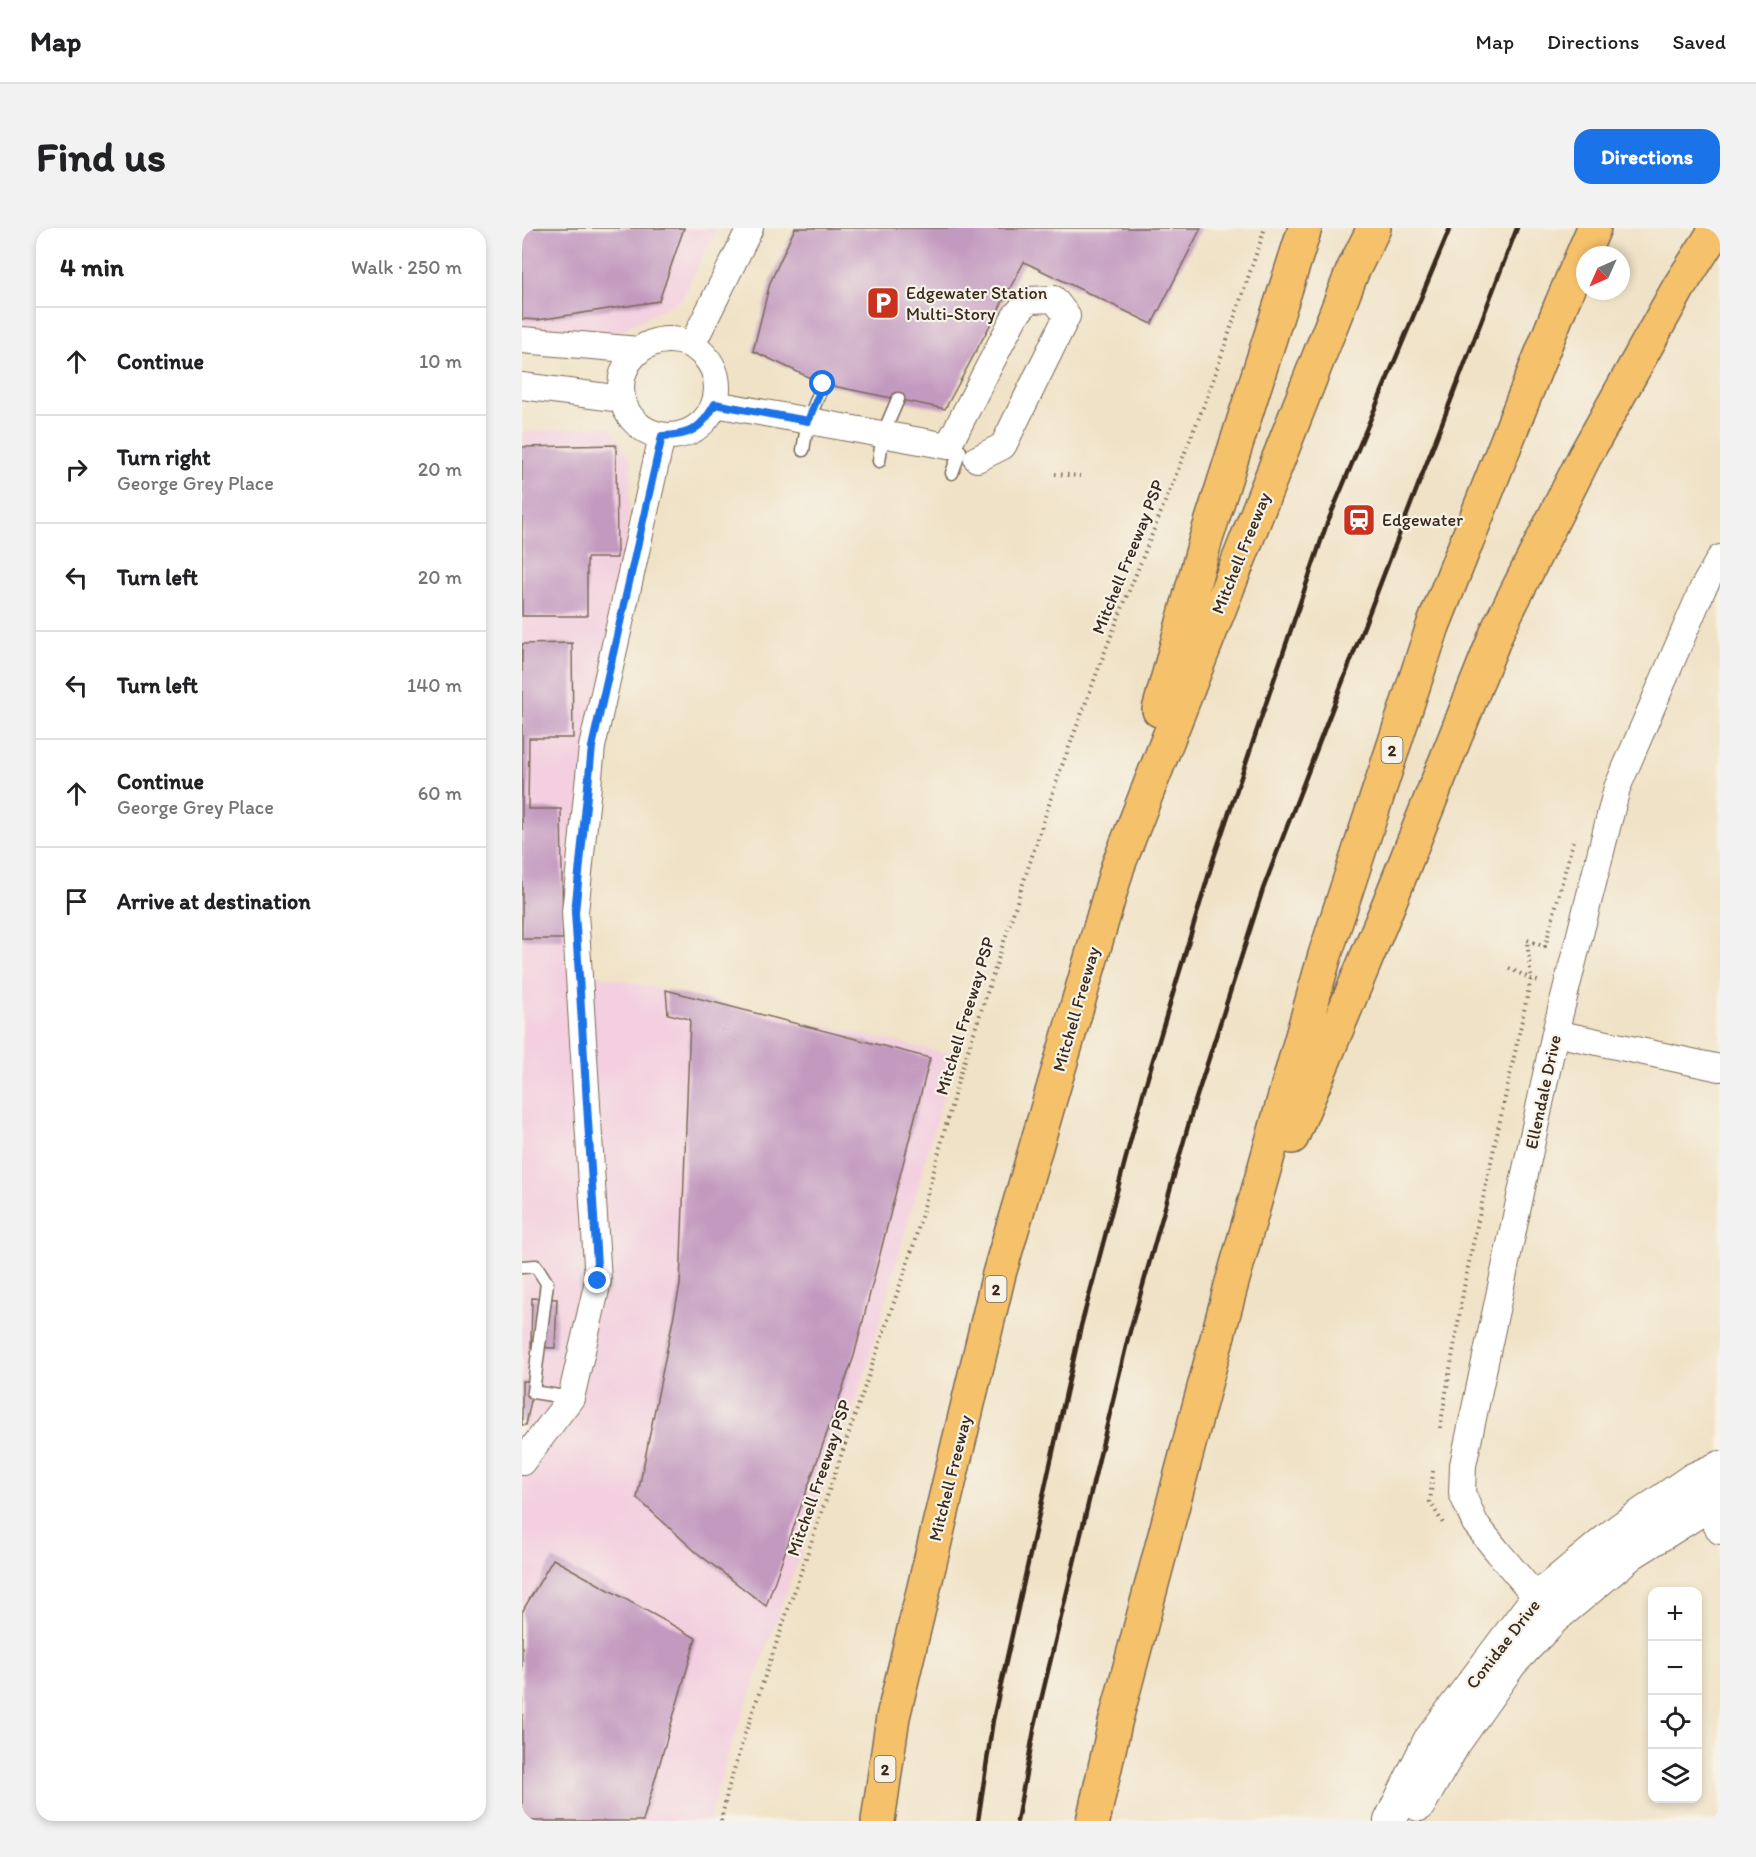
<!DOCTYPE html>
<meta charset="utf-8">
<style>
:root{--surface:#fff;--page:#f2f2f2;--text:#202124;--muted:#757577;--line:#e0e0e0;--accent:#1a73e8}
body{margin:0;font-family:Itim,sans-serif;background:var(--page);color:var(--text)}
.controls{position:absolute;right:18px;bottom:18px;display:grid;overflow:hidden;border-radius:12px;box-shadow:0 3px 9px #0003}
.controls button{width:54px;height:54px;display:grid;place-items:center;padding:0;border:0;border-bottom:2px solid var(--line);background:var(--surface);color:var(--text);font:30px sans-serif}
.compass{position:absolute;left:1054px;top:18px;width:54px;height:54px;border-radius:50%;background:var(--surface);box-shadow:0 3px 9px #0003;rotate:225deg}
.stop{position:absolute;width:18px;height:18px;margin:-14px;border:4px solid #1a73e8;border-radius:50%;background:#fff}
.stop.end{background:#1a73e8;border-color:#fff;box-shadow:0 2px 6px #0008}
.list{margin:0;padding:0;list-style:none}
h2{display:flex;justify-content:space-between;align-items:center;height:78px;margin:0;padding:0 24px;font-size:26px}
h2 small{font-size:20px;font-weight:400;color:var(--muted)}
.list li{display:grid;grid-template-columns:39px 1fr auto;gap:18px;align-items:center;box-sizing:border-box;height:108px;padding:0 24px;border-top:2px solid var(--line)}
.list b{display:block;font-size:22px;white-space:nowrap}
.list p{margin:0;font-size:20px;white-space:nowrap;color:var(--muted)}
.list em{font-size:20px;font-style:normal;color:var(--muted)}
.icon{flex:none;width:33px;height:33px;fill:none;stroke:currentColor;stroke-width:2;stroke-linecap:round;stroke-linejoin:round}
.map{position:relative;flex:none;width:1198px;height:1593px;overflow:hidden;border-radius:18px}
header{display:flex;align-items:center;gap:36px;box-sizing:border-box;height:84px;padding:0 30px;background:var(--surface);border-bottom:2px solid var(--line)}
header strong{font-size:28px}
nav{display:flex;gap:33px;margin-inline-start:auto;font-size:21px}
.intro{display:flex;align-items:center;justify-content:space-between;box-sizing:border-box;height:144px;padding:0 36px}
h1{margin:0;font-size:42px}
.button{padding:15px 27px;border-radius:18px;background:var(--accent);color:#fff;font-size:21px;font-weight:700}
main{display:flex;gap:36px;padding:0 36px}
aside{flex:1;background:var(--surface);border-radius:18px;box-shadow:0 3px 9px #0003}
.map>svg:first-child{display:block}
</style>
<header>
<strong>Map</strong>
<nav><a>Map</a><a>Directions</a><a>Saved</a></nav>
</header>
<div class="intro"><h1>Find us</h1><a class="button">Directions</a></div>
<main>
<aside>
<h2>4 min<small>Walk · 250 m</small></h2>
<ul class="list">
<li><svg class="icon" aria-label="ahead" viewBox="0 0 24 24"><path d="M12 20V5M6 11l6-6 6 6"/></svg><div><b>Continue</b></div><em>10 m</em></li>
<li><svg class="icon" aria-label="right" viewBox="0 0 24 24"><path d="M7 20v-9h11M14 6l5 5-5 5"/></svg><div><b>Turn right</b><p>George Grey Place</p></div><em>20 m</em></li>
<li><svg class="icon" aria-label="left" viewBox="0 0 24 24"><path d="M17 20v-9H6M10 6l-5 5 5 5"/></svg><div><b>Turn left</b></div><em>20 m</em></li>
<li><svg class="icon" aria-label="left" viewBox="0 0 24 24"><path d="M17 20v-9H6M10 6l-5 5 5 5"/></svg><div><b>Turn left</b></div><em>140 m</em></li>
<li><svg class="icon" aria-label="ahead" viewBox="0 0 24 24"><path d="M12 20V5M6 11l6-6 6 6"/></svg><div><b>Continue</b><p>George Grey Place</p></div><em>60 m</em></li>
<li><svg class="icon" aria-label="arrive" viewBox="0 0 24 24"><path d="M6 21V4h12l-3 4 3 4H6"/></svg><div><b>Arrive at destination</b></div></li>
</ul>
</aside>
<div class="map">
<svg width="1198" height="1593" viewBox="0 0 1198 1593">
<rect width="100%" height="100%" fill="#f7f3e8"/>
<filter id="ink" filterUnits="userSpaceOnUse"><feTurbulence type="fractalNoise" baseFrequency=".0167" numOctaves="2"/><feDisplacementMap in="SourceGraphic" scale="12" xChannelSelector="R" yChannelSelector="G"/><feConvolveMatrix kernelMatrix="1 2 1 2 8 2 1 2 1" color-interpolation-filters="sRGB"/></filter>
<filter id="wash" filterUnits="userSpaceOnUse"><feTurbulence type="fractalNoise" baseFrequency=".008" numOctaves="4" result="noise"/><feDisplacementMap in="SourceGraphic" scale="24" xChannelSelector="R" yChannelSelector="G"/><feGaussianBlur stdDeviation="1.35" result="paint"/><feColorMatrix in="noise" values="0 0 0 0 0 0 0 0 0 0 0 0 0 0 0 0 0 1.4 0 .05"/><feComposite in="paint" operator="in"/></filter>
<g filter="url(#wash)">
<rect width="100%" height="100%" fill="#f0e2c6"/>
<!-- built -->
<path fill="#f3cfdf" d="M0,0H194L160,71L94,105L0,101Z
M88,198L110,234L103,341L44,740L433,827L345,1140L203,1536L187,1593H0V204Z"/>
<g id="blocks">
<!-- building -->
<path fill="#c299bf" d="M0,0H162L137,73L16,92L0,91Z
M273,0H679L630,96L502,34L423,181L301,156L231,123L248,55Z
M94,217L95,330H65V388H0V219Z
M50,415L51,510H7L6,581H39L41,711H0V416Z
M144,762L408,830L332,1128L244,1378L174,1324L115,1270L158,1057L168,791L146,786Z
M10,1070L35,1071L33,1120L9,1119Z
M0,1153H13L4,1197H0Z
M31,1331L174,1410L121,1593H0V1384Z"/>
</g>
</g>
<g filter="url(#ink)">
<use href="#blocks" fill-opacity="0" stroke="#7a6a59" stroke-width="1.5"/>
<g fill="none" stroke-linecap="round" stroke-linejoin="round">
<!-- service casing -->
<g stroke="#7a6a59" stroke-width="15">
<path id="service" d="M281,222L286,193L301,156
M357,233L361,206L376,171
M430,245L438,223
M0,1039L14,1038L25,1055L11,1164L49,1170"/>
</g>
<!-- minor casing -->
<g stroke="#7a6a59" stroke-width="28">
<path id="minor" d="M0,112L117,122
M99 160a48 48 0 1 1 96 0a48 48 0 1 1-96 0Z
M170,117L228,0
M0,158L100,171
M193,176L426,218L493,88L507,72L532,71L545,88L481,218L455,231
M1033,805L1198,840
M0,1234L49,1170L76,1053L53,684L70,519L140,208
M1176,1262L1183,1278L1198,1303
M1026,1383L976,1324L953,1295L940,1265L941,1237L1033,805L1095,560L1181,360L1198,330"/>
</g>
<!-- tertiary casing -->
<g stroke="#7a6a59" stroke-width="34">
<path id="tertiary" d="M897,1577L932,1516L989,1435L1032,1390L1110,1325L1198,1270
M868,1593L907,1513L1015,1370L1097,1302L1171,1251L1198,1239"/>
</g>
<!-- motorway casing -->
<g stroke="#7a6a59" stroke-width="36">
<path id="motorway" d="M637,482L683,314L783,0
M770,909L866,678L977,399L1063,228L1157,59L1195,0
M356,1593L371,1489L477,1046L596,638L831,42L852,0
M571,1593L593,1495L709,1058L803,727L911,398L1039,77L1072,0"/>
</g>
<!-- path -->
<path stroke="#7a6a59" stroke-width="4" stroke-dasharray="1.5 4.5" stroke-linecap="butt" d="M533,246L558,248
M1023,719L1052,609
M987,740L1009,751L1018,754
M918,1200L944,1048L1009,751L1005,712L1026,720
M911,1243L908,1274L922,1297
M199,1593L206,1561L221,1512L391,1019L436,853L538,543L585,418L686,167L743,0"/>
<!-- service -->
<use href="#service" stroke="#fff" stroke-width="12"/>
<!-- minor -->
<use href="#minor" stroke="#fff" stroke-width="26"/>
<!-- tertiary -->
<use href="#tertiary" stroke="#fff" stroke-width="32"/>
<!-- motorway -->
<use href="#motorway" stroke="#f5c16b" stroke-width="33"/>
<!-- rail -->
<path stroke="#3b2a1e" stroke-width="4.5" d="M456,1593L471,1492L559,1098L622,862L692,629L804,298L928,0
M495,1593L513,1497L606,1110L672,877L741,661L995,0"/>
</g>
</g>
<g fill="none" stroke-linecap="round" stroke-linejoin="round" filter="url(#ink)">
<!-- route -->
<path stroke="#1a73e8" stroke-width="8" d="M76,1053L53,684L70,519L140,208C168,208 180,200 193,176L286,193L301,156"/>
</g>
<!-- icons -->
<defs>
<g id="parking-square" transform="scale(1.725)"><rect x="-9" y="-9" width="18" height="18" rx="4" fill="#c8321e" stroke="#f7f3e8"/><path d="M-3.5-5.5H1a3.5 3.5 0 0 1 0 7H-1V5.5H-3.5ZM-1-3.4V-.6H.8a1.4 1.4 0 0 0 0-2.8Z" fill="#fff"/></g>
<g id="station-square" transform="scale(1.725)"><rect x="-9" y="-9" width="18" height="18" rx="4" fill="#c8321e" stroke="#f7f3e8"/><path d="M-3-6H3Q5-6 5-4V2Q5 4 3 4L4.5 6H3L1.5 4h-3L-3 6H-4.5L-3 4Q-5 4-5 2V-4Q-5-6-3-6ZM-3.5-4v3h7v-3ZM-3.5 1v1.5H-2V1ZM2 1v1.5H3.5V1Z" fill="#fff"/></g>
</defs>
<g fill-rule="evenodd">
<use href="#parking-square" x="361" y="75"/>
<use href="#station-square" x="837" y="292"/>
</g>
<g text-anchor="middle" stroke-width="4.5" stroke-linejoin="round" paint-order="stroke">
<!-- shield labels -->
<g fill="#f7f3e8" stroke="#73665b" stroke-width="1.5">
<rect x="859.5" y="509" width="21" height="26" rx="4.5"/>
<rect x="463.5" y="1048" width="21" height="26" rx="4.5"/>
<rect x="352.5" y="1528" width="21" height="26" rx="4.5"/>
</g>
<g font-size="16" font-weight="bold" fill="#3b2a1e">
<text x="870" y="528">2</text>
<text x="474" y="1067">2</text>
<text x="363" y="1547">2</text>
</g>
<!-- poi labels -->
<g font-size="18" fill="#3b2a1e" stroke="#f7f3e8" text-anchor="start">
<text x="384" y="71">Edgewater Station<tspan x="384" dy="21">Multi-Story</tspan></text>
<text x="860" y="298">Edgewater</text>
</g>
<!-- street labels -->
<g font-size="18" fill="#3b2a1e" stroke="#f7f3e8">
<text transform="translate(719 325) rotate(-68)" y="6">Mitchell Freeway</text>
<text transform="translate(606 329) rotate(-68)" y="6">Mitchell Freeway PSP</text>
<text transform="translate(554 781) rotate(-74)" y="6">Mitchell Freeway</text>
<text transform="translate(443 788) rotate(-73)" y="6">Mitchell Freeway PSP</text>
<text transform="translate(1021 864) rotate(-78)" y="6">Ellendale Drive</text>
<text transform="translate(297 1250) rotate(-71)" y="6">Mitchell Freeway PSP</text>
<text transform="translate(428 1250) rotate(-76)" y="6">Mitchell Freeway</text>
<text transform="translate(981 1416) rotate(-52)" y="6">Conidae Drive</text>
</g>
</g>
</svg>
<div class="controls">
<button>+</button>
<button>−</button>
<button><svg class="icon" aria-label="locate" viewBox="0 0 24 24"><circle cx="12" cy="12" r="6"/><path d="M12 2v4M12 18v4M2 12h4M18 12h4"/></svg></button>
<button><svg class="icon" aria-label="layers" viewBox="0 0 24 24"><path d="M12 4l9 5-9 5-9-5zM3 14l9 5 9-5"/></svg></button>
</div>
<svg class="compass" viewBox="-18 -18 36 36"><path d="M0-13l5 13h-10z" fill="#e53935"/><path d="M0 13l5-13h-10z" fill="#757577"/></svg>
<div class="stop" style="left:301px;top:156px"></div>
<div class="stop end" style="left:76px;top:1053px"></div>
</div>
</main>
